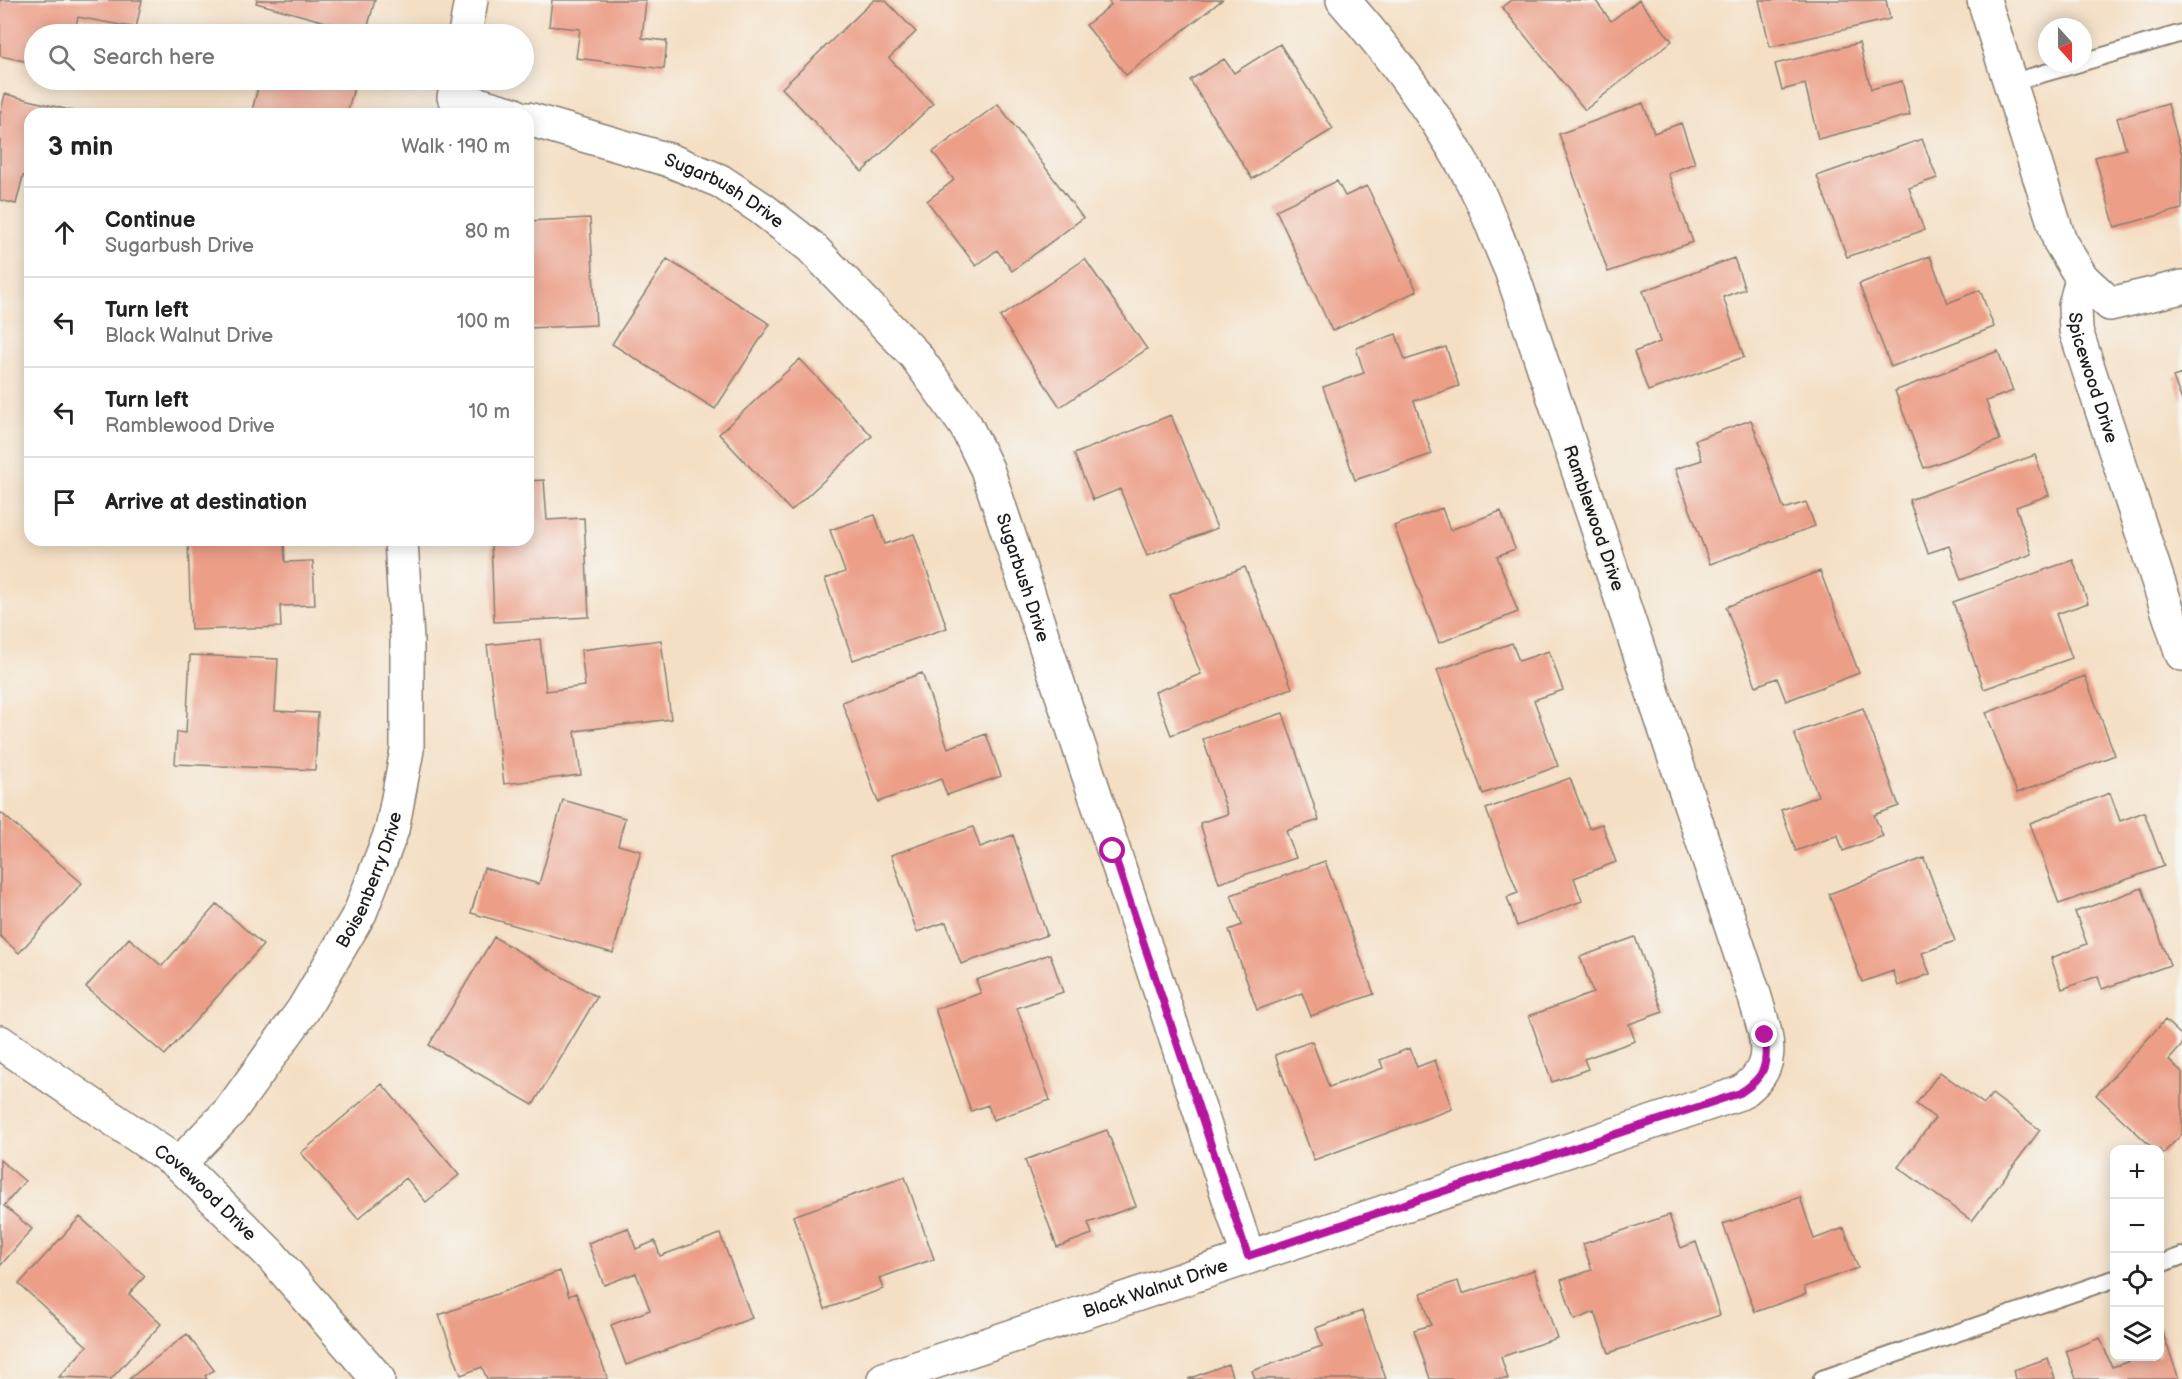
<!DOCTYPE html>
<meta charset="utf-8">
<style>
:root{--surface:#fff;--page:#f2f2f2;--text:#222;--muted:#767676;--line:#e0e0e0}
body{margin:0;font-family:"Balsamiq Sans",sans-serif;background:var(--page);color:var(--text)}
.controls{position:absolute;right:18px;bottom:18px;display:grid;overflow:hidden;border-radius:12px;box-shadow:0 3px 15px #0003}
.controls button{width:54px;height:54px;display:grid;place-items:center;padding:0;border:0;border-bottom:2px solid var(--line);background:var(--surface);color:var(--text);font:30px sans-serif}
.compass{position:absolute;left:2038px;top:18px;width:54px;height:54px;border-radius:50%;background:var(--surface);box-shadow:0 3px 15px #0003;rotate:159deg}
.stop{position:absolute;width:18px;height:18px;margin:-14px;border:4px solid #b5179e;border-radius:50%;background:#fff}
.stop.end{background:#b5179e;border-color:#fff;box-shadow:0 2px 6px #0008}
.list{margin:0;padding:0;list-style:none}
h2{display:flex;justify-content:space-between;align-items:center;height:78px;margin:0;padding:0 24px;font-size:26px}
h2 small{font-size:20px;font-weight:400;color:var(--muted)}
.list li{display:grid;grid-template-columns:39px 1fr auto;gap:18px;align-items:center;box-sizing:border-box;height:90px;padding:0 24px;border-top:2px solid var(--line)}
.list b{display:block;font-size:22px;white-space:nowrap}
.list p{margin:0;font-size:20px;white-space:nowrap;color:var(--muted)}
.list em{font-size:20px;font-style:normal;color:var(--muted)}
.icon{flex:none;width:33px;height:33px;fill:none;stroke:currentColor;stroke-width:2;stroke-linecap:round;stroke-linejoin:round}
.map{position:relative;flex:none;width:2182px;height:1379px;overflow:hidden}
.search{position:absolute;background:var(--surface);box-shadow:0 3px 15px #0003;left:24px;top:24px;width:510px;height:66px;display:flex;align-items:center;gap:15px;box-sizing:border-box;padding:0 21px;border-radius:33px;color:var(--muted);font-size:22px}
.panel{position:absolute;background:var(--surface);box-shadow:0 3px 15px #0003;left:24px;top:108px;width:510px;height:438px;border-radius:18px}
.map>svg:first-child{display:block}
</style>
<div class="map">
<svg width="2182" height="1379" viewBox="0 0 2182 1379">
<rect width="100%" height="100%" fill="#f6f6f2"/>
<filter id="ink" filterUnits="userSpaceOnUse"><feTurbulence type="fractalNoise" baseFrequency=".0167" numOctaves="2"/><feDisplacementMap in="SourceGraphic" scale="12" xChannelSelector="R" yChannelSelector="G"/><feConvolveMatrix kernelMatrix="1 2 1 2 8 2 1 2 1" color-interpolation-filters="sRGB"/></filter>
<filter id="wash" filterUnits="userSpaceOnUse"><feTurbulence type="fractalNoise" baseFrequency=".008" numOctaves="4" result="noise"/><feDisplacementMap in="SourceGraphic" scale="24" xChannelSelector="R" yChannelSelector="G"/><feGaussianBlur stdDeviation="1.35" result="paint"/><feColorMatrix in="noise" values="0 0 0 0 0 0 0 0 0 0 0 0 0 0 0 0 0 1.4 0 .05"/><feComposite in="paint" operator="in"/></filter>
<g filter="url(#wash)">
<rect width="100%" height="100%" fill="#f4dfc4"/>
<g id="blocks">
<!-- building -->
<path fill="#ec9e87" d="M0,0H142L136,28L78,17L74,34H34V63L0,56Z
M257,0H375L366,33L256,3Z
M552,0H646L642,38L667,41L664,69L576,58L580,29L549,26Z
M874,0H885L916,32L889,58L933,104L862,172L782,88Z
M1108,0H1222L1126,75L1086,25L1111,5Z
M1511,0H1595L1611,21L1639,0L1672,41L1585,110L1502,7Z
M1759,0H1886L1890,19L1770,47Z
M1859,43L1871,89L1902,81L1910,115L1818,139L1805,84L1782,90L1775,64Z
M1280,44L1333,129L1252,179L1190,80L1224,59L1234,73Z
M260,80H336L355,84L347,114H251Z
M5,94L77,112L76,114H30V178L23,176L16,204L0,200V115Z
M1643,103L1654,133L1681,123L1695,163L1668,173L1693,242L1608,272L1559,134Z
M998,104L1083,218L1012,271L997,250L976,266L927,201L954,180L933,152Z
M2168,104L2182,155V209L2115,227L2095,157L2126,149L2117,118Z
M1922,139L1937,178L1909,188L1924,230L1847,257L1817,176Z
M1337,181L1345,196L1367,186L1417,291L1332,331L1276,210Z
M590,218L596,325L528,328V221Z
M1930,256L1948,303L1980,290L1994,327L1891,367L1859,284Z
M1734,258L1745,289L1723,297L1744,357L1648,391L1634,352L1660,342L1643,291Z
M667,259L770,324L715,409L612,344Z
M1085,259L1147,349L1060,407L1000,317Z
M1396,334L1405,360L1446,347L1459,386L1414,401L1432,454L1355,480L1323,387L1364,373L1356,348Z
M1998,351L2013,391L1986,401L2000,440L1924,468L1895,391Z
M800,359L872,436L791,511L719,434Z
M2182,374V401L2173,377Z
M1171,415L1217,528L1147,556L1120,489L1093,500L1074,454Z
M1751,420L1784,509L1806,502L1815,526L1710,564L1675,469L1702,460L1695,440Z
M2035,455L2049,495L2016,507L2032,554L1961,580L1949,546L1928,553L1909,500Z
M544,480L547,520L584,518L589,617L494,622L491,540H528V481Z
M1442,508L1450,530L1501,511L1515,549L1497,556L1518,612L1439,643L1394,526Z
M875,515L885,544L914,534L947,628L853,660L825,579L845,572L830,530Z
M188,540H284L285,562L313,561L315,605L280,606L281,627L191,630Z
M2073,560L2088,603L2056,614L2072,658L1984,689L1953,602Z
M1245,567L1292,688L1171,735L1155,692L1201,674L1170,595Z
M1820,571L1859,673L1786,701L1777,678L1756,686L1726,607Z
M540,639L546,691L585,686L581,650L661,640L671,719L575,731L581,775L504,784L487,645Z
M1512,643L1519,661L1549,651L1563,690L1534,700L1558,766L1483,794L1437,670Z
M190,655L278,659L275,711L318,713L315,770L175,764L177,732L186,733Z
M922,673L948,748L986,734L1001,776L947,795L941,779L878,802L842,702Z
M2085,676L2115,755L2017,793L1986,713Z
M1863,708L1899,806L1874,815L1883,836L1843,851L1838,835L1796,851L1781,810L1818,796L1794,733Z
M1283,713L1319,820L1286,831L1296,858L1219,883L1200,823L1228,814L1203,739Z
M1570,778L1589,828L1602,824L1616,862L1574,878L1582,901L1517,926L1507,897L1518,893L1486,809Z
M2110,793L2120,821L2144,812L2164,866L2059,904L2030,823Z
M563,800L625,818L618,845L641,851L613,953L471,913L484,868L539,884Z
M0,812L82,883L19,953L0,936Z
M973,827L980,847L1013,835L1047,935L961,964L946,922L917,932L891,855Z
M1924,858L1955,941L1922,953L1930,974L1898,986L1893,971L1862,982L1829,894Z
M1325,861L1374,994L1311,1016L1302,993L1257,1010L1229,930L1242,925L1231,895Z
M2142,888L2170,965L2102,989L2098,976L2062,989L2051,958L2087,944L2075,912Z
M217,904L263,945L165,1055L86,987L129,938L162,966Z
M494,937L597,997L533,1105L429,1045Z
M1635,937L1663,1012L1629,1024L1635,1041L1584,1059L1588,1069L1552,1082L1529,1016L1593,993L1580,957Z
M1050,954L1063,992L1017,1008L1050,1100L993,1120L988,1105L971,1111L935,1009L981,993L976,980Z
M2165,1020L2182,1036V1045L2169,1060L2182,1072V1134L2162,1155L2160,1150H2155L2096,1095Z
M1312,1041L1329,1087L1383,1068L1380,1060L1410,1048L1417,1067L1435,1060L1452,1109L1314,1160L1275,1055Z
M1940,1072L1984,1104L1992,1094L2040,1130L1972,1221L1898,1167L1935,1118L1916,1104Z
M382,1084L459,1175L426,1202L406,1178L358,1219L301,1153Z
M1107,1130L1136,1206L1088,1223L1092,1234L1057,1247L1025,1160Z
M0,1160L25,1181L4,1206L32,1229L0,1266Z
M905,1177L934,1259L879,1278L883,1289L825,1309L793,1216Z
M1800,1197L1814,1239L1844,1228L1858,1268L1804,1287L1806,1294L1755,1312L1723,1224Z
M1669,1215L1681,1248L1696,1242L1720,1315L1609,1353L1595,1312L1574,1320L1561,1280L1592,1270L1583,1244Z
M80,1217L145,1276L129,1294L161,1324L111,1379L59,1377L87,1346L19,1284Z
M628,1228L636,1249L655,1241L660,1256L720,1234L752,1318L626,1365L611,1325L650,1310L636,1273L604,1285L588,1243Z
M1534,1270L1557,1338L1501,1357L1508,1379H1430L1414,1330L1431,1325L1421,1293L1458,1281L1462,1294Z
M560,1271L569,1296L576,1293L608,1379H487L482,1367L461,1375L439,1315Z
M1362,1311L1386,1379H1255L1252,1371L1322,1346L1316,1328Z
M2160,1325L2179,1379H2076L2066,1351L2100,1338L2112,1367L2136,1359L2135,1356H2160Z
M187,1334L214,1370L205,1376L207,1379H129Z
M2048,1358L2055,1379H2016L2014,1370Z
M1228,1364L1233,1379H1188Z"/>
</g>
</g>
<g filter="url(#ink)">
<use href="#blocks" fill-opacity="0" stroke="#887e70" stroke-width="1.5"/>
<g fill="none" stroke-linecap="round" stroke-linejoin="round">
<!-- service casing -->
<g stroke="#887e70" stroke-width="20">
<path id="service" d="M2083,62L2182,33
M2010,83L2080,63
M2160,1264L2182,1256
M1822,1379L2114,1279"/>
</g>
<!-- minor casing -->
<g stroke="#887e70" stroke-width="36">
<g id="minor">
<path id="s1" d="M1984,0L2060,242L2082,278L2075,306L2076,331L2182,654"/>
<path d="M465,34L471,0"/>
<path d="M454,97L513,114"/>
<path id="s2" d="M528,119L669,160L720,181L761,208L811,247L915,355L966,426L987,469L1248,1256"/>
<path d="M2082,278L2110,304L2182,287"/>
<path id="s3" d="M0,1042L179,1164L269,1253L378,1379"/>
<path id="s4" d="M179,1164L230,1111L303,1010L360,913L392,830L407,750V640L401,540"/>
<path id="s5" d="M884,1379L1740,1093C1782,1066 1765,1034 1754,994L1511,270C1499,244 1490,216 1477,190C1442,121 1394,58 1343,0"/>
</g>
</g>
<!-- service -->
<use href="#service" stroke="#fff" stroke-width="16"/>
<!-- minor -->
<use href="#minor" stroke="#fff" stroke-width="33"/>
</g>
</g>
<g fill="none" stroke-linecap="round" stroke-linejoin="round" filter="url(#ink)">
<!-- route -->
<path stroke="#b5179e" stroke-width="8" d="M1113,851L1248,1256L1740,1093C1767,1076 1767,1065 1765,1035"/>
</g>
<g text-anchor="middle" stroke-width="4.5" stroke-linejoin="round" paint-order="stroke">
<!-- street labels -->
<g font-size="18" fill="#1c1c1c" stroke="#f6f6f2">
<text dy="6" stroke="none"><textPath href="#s2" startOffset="210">Sugarbush Drive</textPath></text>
<text dy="6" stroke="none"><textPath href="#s1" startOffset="399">Spicewood Drive</textPath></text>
<text transform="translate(1594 518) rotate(71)" y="6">Ramblewood Drive</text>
<text dy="6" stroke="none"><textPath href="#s2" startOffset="714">Sugarbush Drive</textPath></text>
<text dy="6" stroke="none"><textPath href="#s4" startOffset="345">Boisenberry Drive</textPath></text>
<text dy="6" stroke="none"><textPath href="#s3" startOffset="255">Covewood Drive</textPath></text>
<text dy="6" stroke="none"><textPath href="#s5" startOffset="286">Black Walnut Drive</textPath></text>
</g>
</g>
</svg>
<div class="controls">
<button>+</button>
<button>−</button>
<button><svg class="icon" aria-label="locate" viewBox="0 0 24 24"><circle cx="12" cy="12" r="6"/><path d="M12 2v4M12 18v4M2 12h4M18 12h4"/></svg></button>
<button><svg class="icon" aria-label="layers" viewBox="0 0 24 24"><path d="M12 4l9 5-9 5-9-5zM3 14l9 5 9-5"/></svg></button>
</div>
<svg class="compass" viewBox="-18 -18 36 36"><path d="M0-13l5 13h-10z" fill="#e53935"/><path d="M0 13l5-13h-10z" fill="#767676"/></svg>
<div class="stop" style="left:1113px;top:851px"></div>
<div class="stop end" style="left:1765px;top:1035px"></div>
<div class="search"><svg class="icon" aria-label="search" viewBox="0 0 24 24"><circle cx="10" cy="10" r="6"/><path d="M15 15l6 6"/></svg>Search here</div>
<section class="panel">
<h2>3 min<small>Walk · 190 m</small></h2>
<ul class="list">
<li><svg class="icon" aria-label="ahead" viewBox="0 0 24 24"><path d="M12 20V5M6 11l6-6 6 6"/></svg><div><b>Continue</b><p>Sugarbush Drive</p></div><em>80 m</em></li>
<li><svg class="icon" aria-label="left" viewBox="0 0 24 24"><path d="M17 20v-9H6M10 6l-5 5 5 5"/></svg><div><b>Turn left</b><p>Black Walnut Drive</p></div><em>100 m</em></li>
<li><svg class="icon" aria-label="left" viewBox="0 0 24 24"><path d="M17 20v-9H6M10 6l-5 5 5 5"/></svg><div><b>Turn left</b><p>Ramblewood Drive</p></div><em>10 m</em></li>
<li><svg class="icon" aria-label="arrive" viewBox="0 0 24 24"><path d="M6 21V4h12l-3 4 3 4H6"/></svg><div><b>Arrive at destination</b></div></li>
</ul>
</section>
</div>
